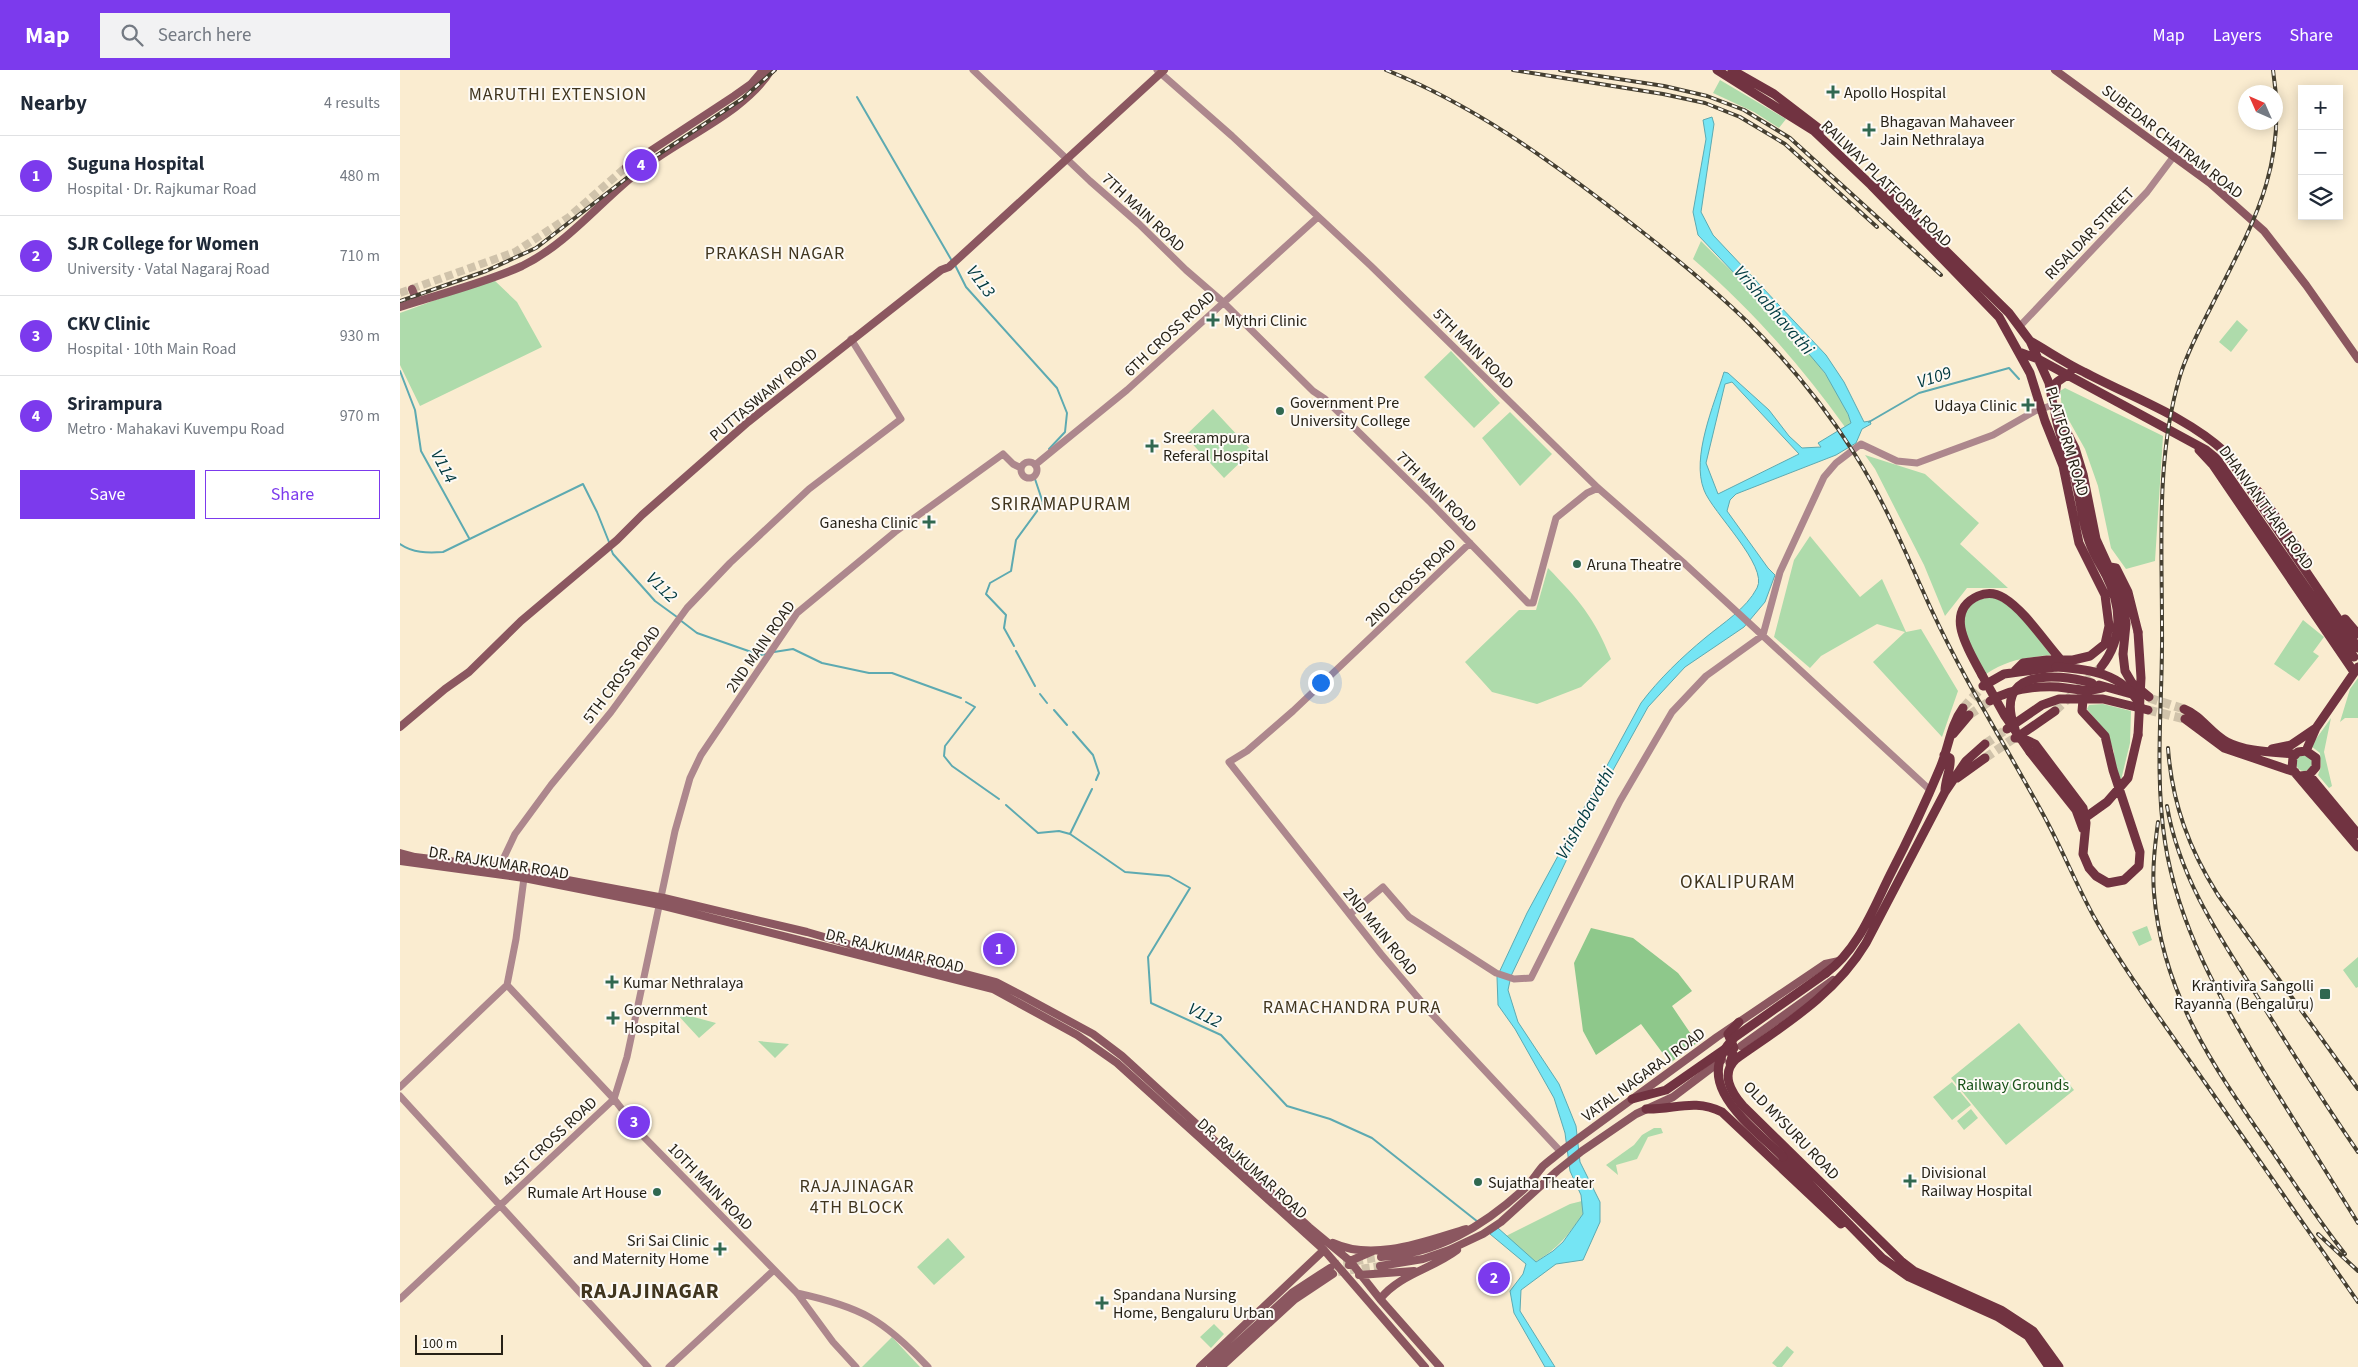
<!DOCTYPE html>
<meta charset="utf-8">
<style>
:root{--surface:#fff;--page:#f2f2f3;--text:#1f2937;--muted:#747a83;--line:#e0e1e3;--accent:#7c3aed}
body{margin:0;font-family:"Source Sans 3",sans-serif;background:var(--page);color:var(--text)}
.controls{position:absolute;right:15px;top:15px;display:grid;overflow:hidden;border-radius:0px;box-shadow:0 2px 12px #0003}
.controls button{width:45px;height:45px;display:grid;place-items:center;padding:0;border:0;border-bottom:1px solid var(--line);background:var(--surface);color:var(--text);font:25px sans-serif}
.compass{position:absolute;left:1838px;top:15px;width:45px;height:45px;border-radius:50%;background:var(--surface);box-shadow:0 2px 12px #0003;rotate:315deg}
.scale{position:absolute;left:15px;bottom:12px;width:88px;box-sizing:border-box;padding-left:5px;border:2px solid #262116;border-top:0;font-size:14px;line-height:18px;white-space:nowrap;color:#262116;-webkit-text-stroke:4px #fdfaf5;paint-order:stroke}
.you{position:absolute;left:920px;top:612px;width:18px;height:18px;margin:-12px;border:4px solid #fff;border-radius:50%;background:#1a73e8;box-shadow:0 0 0 8px #1a73e833}
.badge{display:grid;place-items:center;width:32px;height:32px;border-radius:50%;background:var(--accent);color:#fff;font-size:16px;font-weight:700}
.pin{position:absolute;translate:-50% -50%;border:2px solid #fff;box-shadow:0 1px 5px #0006}
.list{margin:0;padding:0;list-style:none}
h2{display:flex;justify-content:space-between;align-items:center;height:65px;margin:0;padding:0 20px;font-size:21px}
h2 small{font-size:16px;font-weight:400;color:var(--muted)}
.list li{display:grid;grid-template-columns:32px 1fr auto;gap:15px;align-items:center;box-sizing:border-box;height:80px;padding:0 20px;border-top:1px solid var(--line)}
.list b{display:block;font-size:19px;white-space:nowrap}
.list p{margin:0;font-size:16px;white-space:nowrap;color:var(--muted)}
.list em{font-size:16px;font-style:normal;color:var(--muted)}
.actions{display:flex;gap:10px;padding:15px 20px}
.actions a{flex:1;padding:11px 0;border:1px solid var(--accent);border-radius:0px;text-align:center;font-size:18px;color:var(--accent)}
.actions .main{background:var(--accent);color:#fff}
.icon{flex:none;width:28px;height:28px;fill:none;stroke:currentColor;stroke-width:2;stroke-linecap:round;stroke-linejoin:round}
.map{position:relative;flex:none;width:1958px;height:1297px;overflow:hidden}
header{display:flex;align-items:center;gap:30px;box-sizing:border-box;height:70px;padding:0 25px;background:var(--accent);color:#fff}
header strong{font-size:24px}
nav{display:flex;gap:28px;margin-inline-start:auto;font-size:18px}
.search{width:350px;height:45px;background:var(--page);display:flex;align-items:center;gap:12px;box-sizing:border-box;padding:0 18px;border-radius:0px;color:var(--muted);font-size:19px}
main{display:flex}
aside{flex:1;background:var(--surface)}
.map>svg:first-child{display:block}
</style>
<header>
<strong>Map</strong>
<div class="search"><svg class="icon" aria-label="search" viewBox="0 0 24 24"><circle cx="10" cy="10" r="6"/><path d="M15 15l6 6"/></svg>Search here</div>
<nav><a>Map</a><a>Layers</a><a>Share</a></nav>
</header>
<main>
<aside>
<h2>Nearby<small>4 results</small></h2>
<ul class="list">
<li><span class="badge">1</span><div><b>Suguna Hospital</b><p>Hospital · Dr. Rajkumar Road</p></div><em>480 m</em></li>
<li><span class="badge">2</span><div><b>SJR College for Women</b><p>University · Vatal Nagaraj Road</p></div><em>710 m</em></li>
<li><span class="badge">3</span><div><b>CKV Clinic</b><p>Hospital · 10th Main Road</p></div><em>930 m</em></li>
<li><span class="badge">4</span><div><b>Srirampura</b><p>Metro · Mahakavi Kuvempu Road</p></div><em>970 m</em></li>
</ul>
<div class="actions"><a class="main">Save</a><a>Share</a></div>
</aside>
<div class="map">
<svg width="1958" height="1297" viewBox="0 0 1958 1297">
<rect width="100%" height="100%" fill="#faecd0"/>
<!-- green -->
<path fill="#aedbab" d="M1320,10L1386,49L1379,58L1354,42L1313,23Z
M1301,171C1347,218 1432,291 1451,353L1445,357C1400,294 1351,239 1293,189Z
M93,209L117,232L142,277L20,336L0,295V243Z
M1837,250L1848,260L1831,282L1819,272Z
M1051,281L1100,333L1074,358L1024,307Z
M1665,318L1763,366L1755,491L1726,499L1711,478L1698,416L1685,379L1662,338L1660,321Z
M813,339L852,381L824,408L785,366Z
M1110,342L1152,384L1120,416L1082,368Z
M1465,385L1525,404L1579,453L1560,474L1608,518H1567L1545,546L1524,495L1475,399Z
M1410,466L1460,527L1482,509L1506,562L1521,559L1558,621L1542,667L1473,592L1505,562L1477,554L1421,586L1410,598L1374,567L1394,490Z
M1148,498C1179,530 1194,547 1211,589L1181,617L1137,634L1092,622L1065,592L1119,540H1136Z
M1590,527C1615,532 1635,566 1651,585C1624,588 1609,589 1586,604C1573,579 1542,536 1590,527Z
M1903,550L1924,567L1913,582L1919,586L1899,611L1874,594Z
M1958,608V648H1945L1940,652L1950,619Z
M1703,634L1731,641L1730,673L1721,710L1713,690L1714,682L1708,665L1687,639L1689,635Z
M1931,648L1924,682L1932,716L1929,718L1918,705L1921,697L1920,683L1911,676Z
M1896 693a8 8 0 1 1 16 0a8 8 0 1 1-16 0Z
M1747,856L1752,870L1739,876L1732,862Z
M1958,887V917L1956,918L1943,900Z
M275,942L316,953L299,968Z
M1619,953L1674,1020L1606,1075L1551,1008Z
M358,971L389,974L375,988Z
M1552,1012L1571,1035L1552,1050L1533,1027Z
M1571,1039L1578,1048L1564,1060L1557,1051Z
M1254,1058H1261L1263,1063L1248,1067L1237,1089L1216,1095L1218,1105L1206,1095L1234,1075L1242,1065Z
M1182,1131L1183,1144C1167,1166 1159,1178 1135,1192L1106,1166L1170,1134Z
M548,1168L565,1187L534,1215L517,1197Z
M814,1254L824,1264L811,1278L800,1267Z
M492,1267L520,1297H462Z
M1387,1276L1394,1282L1382,1297H1377L1372,1293Z"/>
<!-- forest -->
<path fill="#8ec88b" d="M1191,858L1233,868L1278,903L1292,921L1272,936L1297,973L1270,993L1241,954L1196,985L1183,961L1174,893Z"/>
<!-- water -->
<path fill="#75e5f4" stroke="#5daab1" fill-rule="evenodd" d="M1312,47L1314,54L1301,142L1313,165L1426,285L1444,312L1464,352L1470,351L1471,354L1462,359L1456,373L1436,385L1336,424L1330,430L1327,441L1368,498L1375,505L1365,532L1344,557L1285,597L1248,637L1187,747L1111,906L1108,920L1118,952L1159,1014L1176,1056L1180,1092L1200,1132V1152L1183,1190L1156,1194L1121,1220L1120,1241L1155,1297H1145L1114,1243L1110,1221L1123,1204L1126,1194L1090,1164L1098,1158L1136,1192L1153,1181L1163,1172L1183,1144L1181,1125L1170,1101L1165,1063L1154,1028L1115,959L1098,935L1097,907L1127,843L1241,633C1259,609 1282,587 1305,568C1323,553 1346,539 1357,518C1369,496 1312,442 1304,420C1291,387 1314,335 1324,302L1328,303L1369,340L1389,366L1402,378L1421,377L1418,373L1451,353L1448,344L1425,303L1393,265L1298,165L1293,142L1306,69L1303,50ZM1332,312L1399,384L1318,424L1306,393L1325,314Z"/>
<g fill="none" stroke-linecap="round" stroke-linejoin="round">
<!-- stream -->
<path stroke="#5daab1" stroke-width="2" d="M457,27L552,191
M555,195L566,217L657,318L667,343L665,362L649,379
M0,301L15,340L21,381L69,468
M1469,352L1519,323L1609,298L1619,309
M0,474C13,483 27,483 43,482L183,414L197,442L209,472
M211,479L213,484L255,531L277,547
M280,550L297,563L360,585L367,584
M614,576L604,558L606,545L586,524L590,513L611,501L616,470L643,433L634,406
M616,581L635,616
M374,582L393,579L422,593L469,603H492L561,628
M640,624L647,633
M566,632L575,637L545,676L544,686L552,696L599,729
M654,640L667,655
M673,662L693,685L699,703L696,710
M606,735L638,763L659,761L670,764L725,802L769,806L790,818L748,887L751,933L821,965L887,1036L930,1049L972,1068L1078,1152
M670,764L692,719"/>
<!-- secondary-tunnel -->
<path stroke="#d0c3ab" stroke-width="8" stroke-dasharray="8 4" stroke-linecap="butt" d="M0,223L115,182L169,147L226,97
M932,1197L938,1194L981,1187
M938,1202L980,1196"/>
<!-- primary-tunnel -->
<path stroke="#d0c3ab" stroke-width="9" stroke-dasharray="9 4.5" stroke-linecap="butt" d="M1749,628L1784,639
M1563,638L1583,616
M1748,640L1785,649
M1655,641L1700,598
M1569,645L1590,631
M1585,674L1607,659
M1585,688L1613,669"/>
<!-- tertiary -->
<path stroke="#ad878d" stroke-width="7" d="M573,0L690,111L739,154L786,200L823,232L913,321L925,329L1031,433L1128,533H1133L1156,448L1187,423L1198,418
M757,0L832,66L971,196L1198,418L1285,494L1530,720
M1620,256L1747,122L1774,86
M621 400a8 8 0 1 1 16 0a8 8 0 1 1-16 0Z
M635,395L727,320L918,147
M1070,473L893,641L847,681L829,692L981,884L1031,943L1161,1082
M97,802L115,764L151,715L211,642L287,538L330,493L409,419L501,349L451,269
M950,844L983,817L1009,847L1096,903L1114,909L1131,908L1220,731L1272,642L1306,606L1363,565L1380,502L1424,407L1436,393L1461,374L1497,391L1517,393L1593,365L1635,341L1653,335
M107,915L214,1029L242,1065L397,1223L433,1272L456,1297
M0,1017L107,915L116,869L124,808
M0,1026L248,1297
M397,1223C461,1237 483,1249 528,1297
M0,1229L214,1029L227,987L275,761L290,708L301,685L397,543L495,462L603,384L613,394L621,398
M269,1297L374,1200"/>
<!-- secondary -->
<path stroke="#8b5760" stroke-width="8" d="M1655,0L1810,113L1864,161L1906,215L1958,289
M226,97L334,26L351,14L363,0
M12,219L17,231
M0,237C39,224 85,213 122,196C169,173 202,129 243,98C281,68 346,42 371,0
M0,657L45,619L69,602L121,551L217,470L242,445L348,352L541,200L549,197L764,0
M0,783L15,787L98,797L264,828L407,862L493,887L562,903L596,912L621,925L693,964L722,986L909,1157L950,1191L980,1229L1040,1297
M0,791L124,808L260,835L593,919L677,965L717,993L924,1180L1025,1297
M1341,976L1433,910
M933,1173C974,1192 1026,1171 1066,1159
M981,1187C1037,1184 1082,1157 1123,1120C1131,1113 1136,1104 1143,1096C1150,1090 1157,1085 1164,1079L1317,967L1425,894L1439,891
M949,1195L950,1191L973,1181
M980,1196L1023,1189L1049,1180L1083,1164L1101,1152L1157,1101L1182,1081L1236,1044L1273,1027L1322,990
M959,1205L1014,1201
M980,1229C1000,1204 1032,1199 1057,1180
M800,1297L924,1180
M811,1297L893,1222L930,1198
M821,1297L894,1230L933,1204"/>
<!-- primary -->
<path stroke="#713341" stroke-width="9" d="M1317,0L1414,61L1471,115L1599,247L1630,303L1645,351L1663,396L1679,473L1705,525L1709,556L1705,574L1690,586L1673,590H1647L1623,593L1615,601
M1332,0L1374,24L1421,60
M1479,115L1609,243L1630,271L1649,313L1653,335L1675,378L1683,404L1696,469L1722,526L1726,554L1723,584L1725,601L1732,613L1749,627
M1630,271C1648,281 1665,293 1684,302C1731,327 1786,346 1825,382L1958,578
M1619,282L1638,289L1806,380L1817,389L1954,587
M1655,325L1657,312L1670,303
M1655,343C1658,363 1667,381 1673,401C1680,424 1681,448 1689,471C1693,483 1700,494 1706,505C1722,537 1723,569 1701,597
M1799,380L1813,395L1954,602
M1858,421L1906,490
M1710,497L1716,498L1728,522L1738,562
M1945,549L1958,564
M1582,605C1570,582 1542,542 1578,526C1587,522 1596,523 1604,528C1625,541 1644,571 1661,590
M1699,615L1735,625
M1583,616L1604,604L1656,597
M1590,631C1610,619 1635,616 1658,617C1675,619 1688,623 1705,617
M1784,639C1802,646 1810,663 1827,672C1846,682 1874,682 1895,684
M1785,649L1824,678L1895,702
M1607,659L1642,635L1659,629H1703L1748,640
M1553,664L1569,645
M1615,668H1622L1635,674L1683,738L1686,753L1683,784L1689,798L1696,806L1708,813L1724,810L1739,796L1740,782L1713,700L1705,666L1682,641L1683,630
M1616,668L1655,641
M1585,674L1566,691L1545,722L1466,873C1435,925 1384,955 1336,989C1320,1004 1331,1022 1343,1036L1501,1191L1514,1201L1601,1240L1633,1261L1659,1297
M1872,679L1891,675L1916,658
M1906,681L1916,658L1958,597
M1630,682L1676,740L1683,759
M1544,685L1550,688C1552,696 1545,710 1545,721
M1909,705L1958,764
M1900,706L1909,705L1916,697V688L1906,681L1898,682L1893,687L1892,699L1958,777
M1557,708L1585,688
M1686,747L1707,732L1728,708L1738,665
M1426,903C1458,880 1473,839 1490,805C1508,770 1525,734 1540,698C1549,677 1550,656 1563,638
M1334,978L1328,964L1339,952
M1232,1029L1266,1020L1325,979L1333,984L1330,993
M1246,1039C1274,1040 1294,1028 1322,1042L1441,1154
M1383,1087L1482,1188L1509,1207L1598,1247L1628,1266L1649,1297"/>
<!-- rail casing -->
<g stroke="#453f31" stroke-width="4">
<path id="rail" d="M986,0C1073,35 1145,87 1218,143C1313,216 1389,280 1454,383C1486,433 1507,487 1532,541C1565,612 1607,678 1644,746C1662,779 1676,814 1694,847C1727,905 1768,959 1806,1014C1857,1087 1907,1160 1958,1232
M1113,0L1263,24L1305,33L1340,47L1385,74L1477,157
M1160,0L1264,16L1307,26L1344,40L1390,68L1541,205
M1873,0C1888,94 1854,152 1813,233C1801,257 1788,280 1780,306C1756,386 1762,474 1762,557C1763,628 1754,701 1765,772C1778,856 1820,929 1864,1002C1895,1052 1927,1103 1958,1153
M0,231L86,201L136,178L250,90L342,29L375,0
M1768,678C1772,733 1789,779 1818,825L1958,1019
M1767,736C1779,807 1819,866 1857,926C1890,979 1923,1031 1958,1082
M1758,752C1755,775 1752,799 1754,823C1762,923 1813,996 1868,1075C1893,1111 1917,1149 1945,1184
M1918,1164L1958,1201"/>
</g>
<!-- rail -->
<use href="#rail" stroke="#fdfaf5" stroke-width="2" stroke-dasharray="5.5" stroke-linecap="butt"/>
<!-- primary-bridge -->
<path stroke="#713341" stroke-width="9" d="M1656,597C1689,599 1723,603 1740,635
M1582,605L1605,646L1630,682
M1615,659C1593,600 1653,602 1692,613
M1738,665L1741,608L1738,562
M1383,1087C1351,1055 1288,1013 1335,967L1426,903"/>
</g>
<!-- markers -->
<g fill="#306850" stroke="#fdfaf5" stroke-width="2">
<path d="M1430.5 14.5h5v5h5v5h-5v5h-5v-5h-5v-5h5z"/>
<path d="M1466.5 52.5h5v5h5v5h-5v5h-5v-5h-5v-5h5z"/>
<path d="M810.5 242.5h5v5h5v5h-5v5h-5v-5h-5v-5h5z"/>
<path d="M1625.5 327.5h5v5h5v5h-5v5h-5v-5h-5v-5h5z"/>
<circle cx="880" cy="341" r="5"/>
<path d="M749.5 368.5h5v5h5v5h-5v5h-5v-5h-5v-5h5z"/>
<path d="M526.5 444.5h5v5h5v5h-5v5h-5v-5h-5v-5h5z"/>
<circle cx="1177" cy="494" r="5"/>
<path d="M209.5 904.5h5v5h5v5h-5v5h-5v-5h-5v-5h5z"/>
<rect x="1919" y="918" width="12" height="12" rx="2.5"/>
<path d="M210.5 940.5h5v5h5v5h-5v5h-5v-5h-5v-5h5z"/>
<path d="M1507.5 1103.5h5v5h5v5h-5v5h-5v-5h-5v-5h5z"/>
<circle cx="1078" cy="1112" r="5"/>
<circle cx="257" cy="1122" r="5"/>
<path d="M317.5 1171.5h5v5h5v5h-5v5h-5v-5h-5v-5h5z"/>
<path d="M699.5 1225.5h5v5h5v5h-5v5h-5v-5h-5v-5h5z"/>
</g>
<g text-anchor="middle" stroke-width="4" stroke-linejoin="round" paint-order="stroke">
<!-- poi labels -->
<g font-size="16" fill="#262116" stroke="#fdfaf5" text-anchor="start">
<text x="1444" y="28">Apollo Hospital</text>
<text x="1480" y="57">Bhagavan Mahaveer<tspan x="1480" dy="18">Jain Nethralaya</tspan></text>
<text x="824" y="256">Mythri Clinic</text>
<text x="890" y="338">Government Pre<tspan x="890" dy="18">University College</tspan></text>
<text x="1617" y="341" text-anchor="end">Udaya Clinic</text>
<text x="763" y="373">Sreerampura<tspan x="763" dy="18">Referal Hospital</tspan></text>
<text x="518" y="458" text-anchor="end">Ganesha Clinic</text>
<text x="1187" y="500">Aruna Theatre</text>
<text x="223" y="918">Kumar Nethralaya</text>
<text x="1914" y="921" text-anchor="end">Krantivira Sangolli<tspan x="1914" dy="18">Rayanna (Bengaluru)</tspan></text>
<text x="224" y="945">Government<tspan x="224" dy="18">Hospital</tspan></text>
<text x="1521" y="1108">Divisional<tspan x="1521" dy="18">Railway Hospital</tspan></text>
<text x="1088" y="1118">Sujatha Theater</text>
<text x="247" y="1128" text-anchor="end">Rumale Art House</text>
<text x="309" y="1176" text-anchor="end">Sri Sai Clinic<tspan x="309" dy="18">and Maternity Home</tspan></text>
<text x="713" y="1230">Spandana Nursing<tspan x="713" dy="18">Home, Bengaluru Urban</tspan></text>
</g>
<!-- street labels -->
<g font-size="16" fill="#262116" stroke="#fdfaf5">
<text transform="translate(1773 71) rotate(38)" y="6">SUBEDAR CHATRAM ROAD</text>
<text transform="translate(1487 113) rotate(44)" y="6">RAILWAY PLATFORM ROAD</text>
<text transform="translate(744 142) rotate(43)" y="6">7TH MAIN ROAD</text>
<text transform="translate(1689 163) rotate(-46)" y="6">RISALDAR STREET</text>
<text transform="translate(769 263) rotate(-43)" y="6">6TH CROSS ROAD</text>
<text transform="translate(1074 278) rotate(45)" y="6">5TH MAIN ROAD</text>
<text transform="translate(363 324) rotate(-40)" y="6">PUTTASWAMY ROAD</text>
<text transform="translate(1668 371) rotate(73)" y="6">PLATFORM ROAD</text>
<text transform="translate(1037 421) rotate(45)" y="6">7TH MAIN ROAD</text>
<text transform="translate(1867 437) rotate(54)" y="6">DHANVANTHARI ROAD</text>
<text transform="translate(1010 512) rotate(-44)" y="6">2ND CROSS ROAD</text>
<text transform="translate(360 576) rotate(-55)" y="6">2ND MAIN ROAD</text>
<text transform="translate(221 604) rotate(-53)" y="6">5TH CROSS ROAD</text>
<text transform="translate(99 792) rotate(9)" y="6">DR. RAJKUMAR ROAD</text>
<text transform="translate(981 861) rotate(51)" y="6">2ND MAIN ROAD</text>
<text transform="translate(495 880) rotate(14)" y="6">DR. RAJKUMAR ROAD</text>
<text transform="translate(1243 1004) rotate(-36)" y="6">VATAL NAGARAJ ROAD</text>
<text transform="translate(1392 1060) rotate(46)" y="6">OLD MYSURU ROAD</text>
<text transform="translate(149 1071) rotate(-43)" y="6">41ST CROSS ROAD</text>
<text transform="translate(853 1098) rotate(42)" y="6">DR. RAJKUMAR ROAD</text>
<text transform="translate(311 1116) rotate(46)" y="6">10TH MAIN ROAD</text>
</g>
<!-- park labels -->
<g font-size="16" fill="#185218" stroke="#fdfaf5">
<text x="1613" y="1020">Railway Grounds</text>
</g>
<!-- neighbourhood labels -->
<g font-size="18" letter-spacing="1" fill="#40351e" stroke="#fdfaf5">
<text x="158" y="30">MARUTHI EXTENSION</text>
<text x="375" y="189">PRAKASH NAGAR</text>
<text x="952" y="943">RAMACHANDRA PURA</text>
<text x="457" y="1122">RAJAJINAGAR<tspan x="457" dy="21">4TH BLOCK</tspan></text>
</g>
<!-- water labels -->
<g font-size="18" font-style="italic" fill="#013a40" stroke="#fdfaf5">
<text transform="translate(581 211) rotate(53)" y="6">V113</text>
<text transform="translate(1374 240) rotate(49)" y="6">Vrishabhavathi</text>
<text transform="translate(1534 307) rotate(-18)" y="6">V109</text>
<text transform="translate(44 396) rotate(62)" y="6">V114</text>
<text transform="translate(262 517) rotate(44)" y="6">V112</text>
<text transform="translate(1185 743) rotate(-61)" y="6">Vrishabavathi</text>
<text transform="translate(805 945) rotate(26)" y="6">V112</text>
</g>
<!-- quarter labels -->
<g font-size="19" letter-spacing="1" fill="#40351e" stroke="#fdfaf5">
<text x="661" y="440">SRIRAMAPURAM</text>
<text x="1338" y="818">OKALIPURAM</text>
</g>
<!-- district labels -->
<g font-size="21" font-weight="bold" letter-spacing="1" fill="#40351e" stroke="#fdfaf5">
<text x="250" y="1228">RAJAJINAGAR</text>
</g>
</g>
</svg>
<div class="controls">
<button>+</button>
<button>−</button>
<button><svg class="icon" aria-label="layers" viewBox="0 0 24 24"><path d="M12 4l9 5-9 5-9-5zM3 14l9 5 9-5"/></svg></button>
</div>
<svg class="compass" viewBox="-18 -18 36 36"><path d="M0-13l5 13h-10z" fill="#e53935"/><path d="M0 13l5-13h-10z" fill="#747a83"/></svg>
<div class="scale">100 m</div>
<div class="you"></div>
<div class="pin badge" style="left:599px;top:879px">1</div>
<div class="pin badge" style="left:1094px;top:1208px">2</div>
<div class="pin badge" style="left:234px;top:1052px">3</div>
<div class="pin badge" style="left:241px;top:95px">4</div>
</div>
</main>
